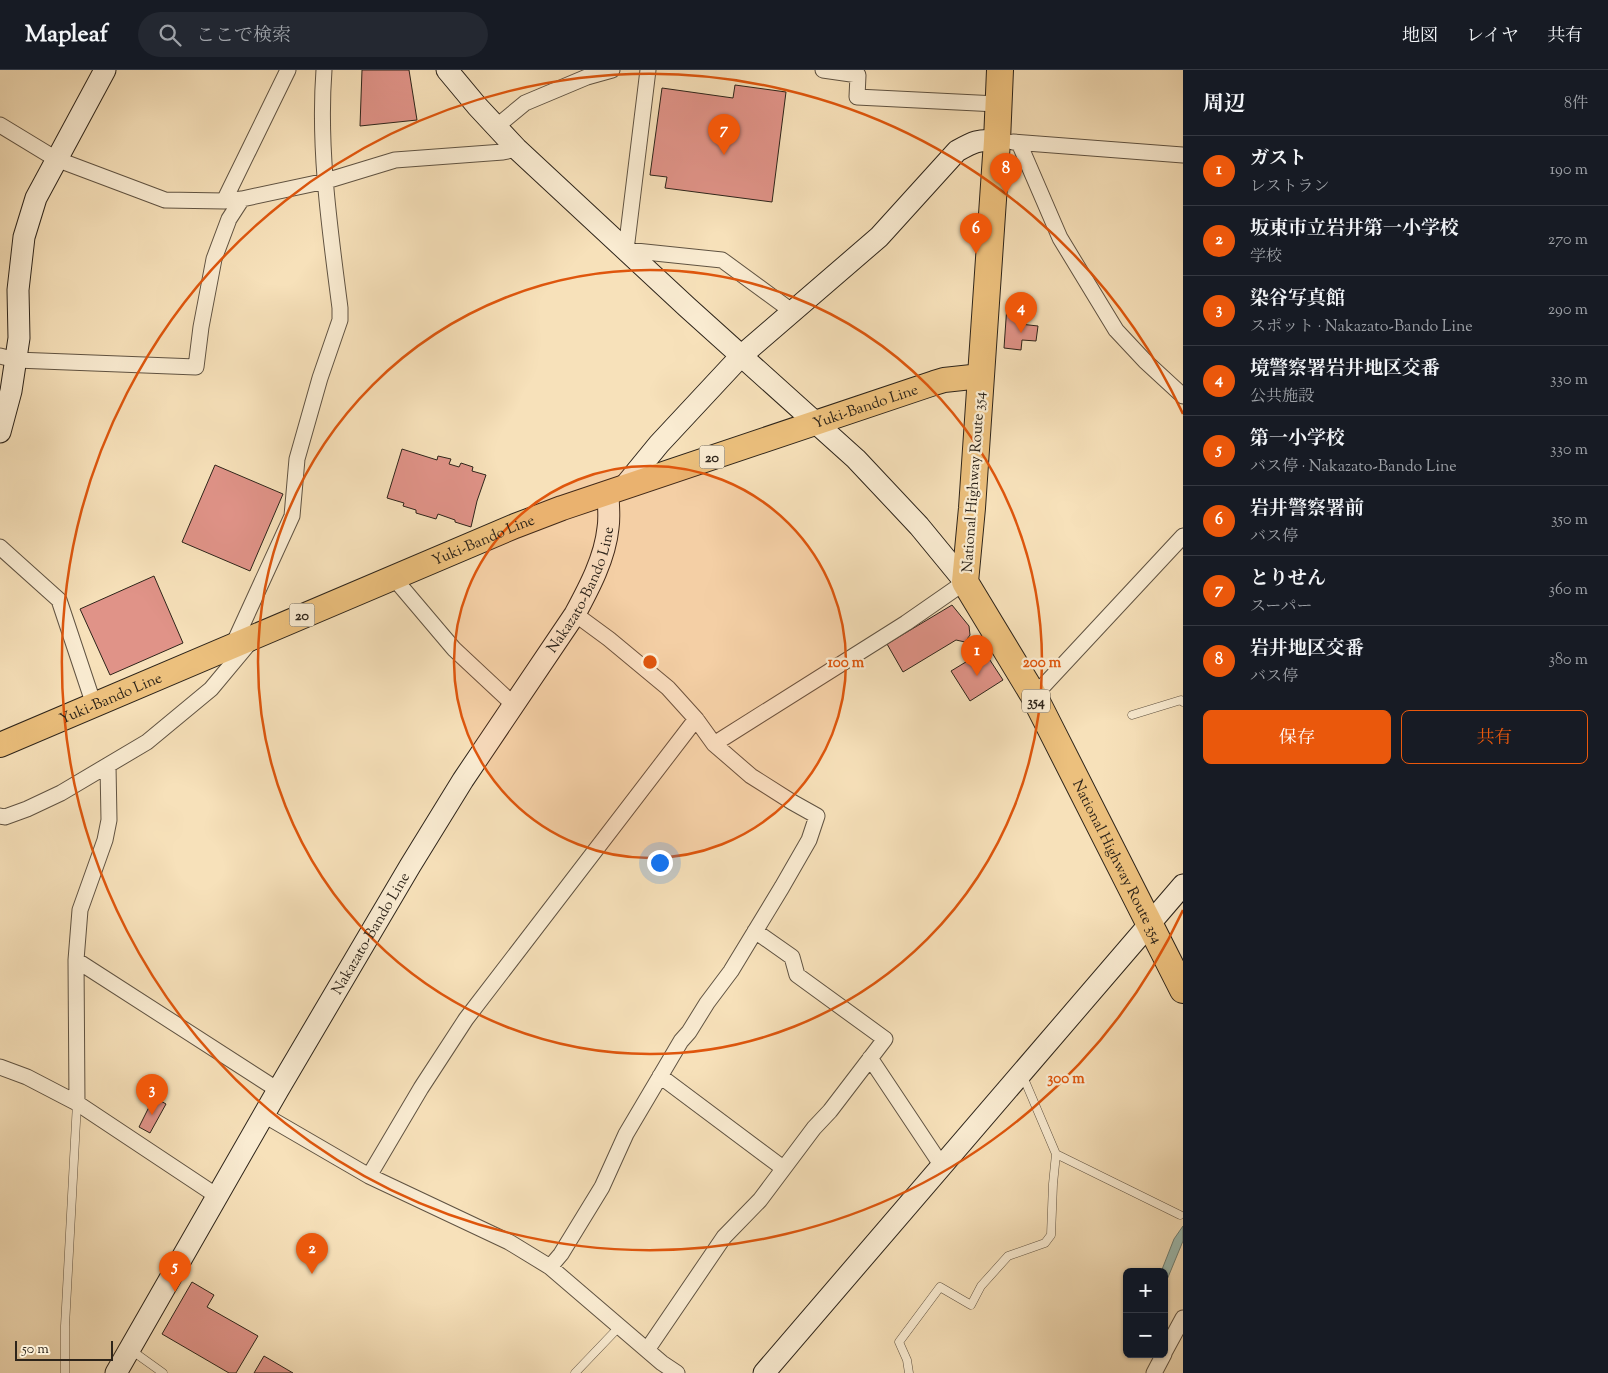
<!DOCTYPE html>
<html lang="ja">
<meta charset="utf-8">
<style>
:root{--surface:#171b24;--page:#242831;--text:#f1f3f6;--muted:#9ea1a6;--line:#363941;--accent:#ea580c}
body{margin:0;font-family:"Sorts Mill Goudy","Noto Serif JP",serif;background:var(--page);color:var(--text)}
.controls{position:absolute;right:15px;bottom:15px;display:grid;overflow:hidden;border-radius:8px;box-shadow:0 1px 4px #0004}
.controls button{width:45px;height:45px;display:grid;place-items:center;padding:0;border:0;border-bottom:1px solid var(--line);background:var(--surface);color:var(--text);font:25px sans-serif}
.scale{position:absolute;left:15px;bottom:12px;width:98px;box-sizing:border-box;padding-left:5px;border:2px solid #2d241a;border-top:0;font-size:14px;line-height:18px;white-space:nowrap;color:#2d241a;-webkit-text-stroke:4px #faecd2;paint-order:stroke}
.you{position:absolute;left:659px;top:792px;width:18px;height:18px;margin:-12px;border:4px solid #fff;border-radius:50%;background:#1a73e8;box-shadow:0 0 0 8px #1a73e833}
.badge{display:grid;place-items:center;width:32px;height:32px;border-radius:50%;background:var(--accent);color:#fff;font-size:16px;font-weight:700}
.pin{position:absolute;translate:-50% -41px;filter:drop-shadow(0 1px 2px #0008)}
.pin::after{content:'';position:absolute;top:26px;width:18px;height:15px;background:inherit;clip-path:polygon(0 0,100% 0,50% 100%)}
.list{margin:0;padding:0;list-style:none}
h2{display:flex;justify-content:space-between;align-items:center;height:65px;margin:0;padding:0 20px;font-size:21px}
h2 small{font-size:16px;font-weight:400;color:var(--muted)}
.list li{display:grid;grid-template-columns:32px 1fr auto;gap:15px;align-items:center;box-sizing:border-box;height:70px;padding:0 20px;border-top:1px solid var(--line)}
.list b{display:block;font-size:19px;white-space:nowrap}
.list p{margin:0;font-size:16px;white-space:nowrap;color:var(--muted)}
.list em{font-size:16px;font-style:normal;color:var(--muted)}
.actions{display:flex;gap:10px;padding:15px 20px}
.actions a{flex:1;padding:11px 0;border:1px solid var(--accent);border-radius:8px;text-align:center;font-size:18px;color:var(--accent)}
.actions .main{background:var(--accent);color:#fff}
.icon{flex:none;width:28px;height:28px;fill:none;stroke:currentColor;stroke-width:2;stroke-linecap:round;stroke-linejoin:round}
.map{position:relative;flex:none;width:1183px;height:1303px;overflow:hidden}
header{display:flex;align-items:center;gap:30px;box-sizing:border-box;height:70px;padding:0 25px;background:var(--surface);border-bottom:1px solid var(--line)}
header strong{font-size:24px}
nav{display:flex;gap:28px;margin-inline-start:auto;font-size:18px}
.search{width:350px;height:45px;background:var(--page);display:flex;align-items:center;gap:12px;box-sizing:border-box;padding:0 18px;border-radius:28px;color:var(--muted);font-size:19px}
main{display:flex}
aside{flex:1;background:var(--surface)}
.map>svg:first-child{display:block}
</style>
<header>
<strong>Mapleaf</strong>
<div class="search"><svg class="icon" aria-label="search" viewBox="0 0 24 24"><circle cx="10" cy="10" r="6"/><path d="M15 15l6 6"/></svg>ここで検索</div>
<nav><a>地図</a><a>レイヤ</a><a>共有</a></nav>
</header>
<main>
<div class="map">
<svg width="1183" height="1303" viewBox="0 0 1183 1303">
<rect width="100%" height="100%" fill="#f7e1ba"/>
<filter id="stains"><feTurbulence type="fractalNoise" baseFrequency=".004" numOctaves="4"/><feColorMatrix values="0 0 0 0 .2 0 0 0 0 .09 0 0 0 0 .02 0 0 0 .5 -.17"/></filter>
<radialGradient id="worn" r=".72"><stop offset=".6" stop-color="#630" stop-opacity="0"/><stop offset="1" stop-color="#630" stop-opacity=".3"/></radialGradient>
<!-- water -->
<path fill="#9dbdb3" stroke="#708076" d="M1183,1156V1171L1164,1217V1202H1161L1174,1169Z"/>
<!-- building -->
<path fill="#e09388" stroke="#2d241a" d="M362,0H409L417,50L360,56Z
M735,15L786,22L772,132L665,118L667,107L650,105L662,18L733,28Z
M1007,235L1022,236L1020,254L1038,256L1036,271L1022,270L1021,280L1004,278Z
M402,379L437,390L438,386L451,389L449,394L459,397L461,393L473,397L472,401L486,405L477,431L471,457L455,452V450L438,444L436,449L416,443V440L403,436L404,433L387,428Z
M215,395L283,424L250,501L182,472Z
M154,506L183,573L110,605L80,539Z
M952,535L969,556L970,565L965,572L956,570L903,602L887,574Z
M984,581L1003,610L970,631L951,601Z
M154,1027L166,1034L150,1063L139,1057Z
M192,1212L214,1225L207,1237L258,1266L236,1303H229L162,1264Z
M264,1286L293,1303H254Z"/>
<g fill="none" stroke-linecap="round" stroke-linejoin="round">
<!-- lane casing -->
<g stroke="#605342" stroke-width="9">
<path id="lane" d="M1132,645L1181,630L1183,632
M1056,1084L1180,1145
M131,1280L163,1303
M65,1303V1256L77,1033
M575,1303L619,1257
M909,1303L907,1290L899,1272L940,1217L971,1235L981,1216L1008,1186L1045,1173L1051,1165L1053,1114L1056,1084L1022,1004"/>
</g>
<!-- street casing -->
<g stroke="#605342" stroke-width="17">
<path id="street" d="M648,0L626,180L722,190L793,242
M823,0L858,5L857,27L997,34
M0,55L56,89L165,130L224,131L242,129L326,111L395,90L503,82L517,79
M496,57L525,33L587,7L612,0
M1013,72L1183,85
M1019,73L1060,168L1116,260L1145,291L1183,326
M224,131L288,0
M0,286L16,290L196,297L201,257L214,189L229,149L242,129
M0,477L59,530L94,635
M393,507L454,579L514,635
M233,575L292,446L297,389L320,308L340,250V238C330,160 318,79 324,0
M1034,626L1183,466
M714,674L906,553L965,512
M0,746L5,747L27,739L61,723L147,672L211,619L251,571
M76,890L278,1020
M870,988L942,1096
M0,997L27,1007L77,1033L217,1126
M660,1006L783,1098
M77,1033L76,890L80,840L105,770L109,750L108,696
M264,1045L369,1106L509,1172L550,1197L662,1293L677,1303
M369,1106L421,1018L466,949L696,649
M550,1197L561,1184L602,1117L626,1064L681,971L689,962L707,933L731,901L782,817L809,770L817,746L792,732L751,706L714,674L696,649L668,618L609,569L575,544
M647,1280L724,1167L760,1130L814,1058L830,1041L885,969L797,905L792,887L755,861
M1164,1283L1183,1248
M1154,1303L1164,1284"/>
</g>
<!-- secondary casing -->
<g stroke="#2d241a" stroke-width="23">
<g id="secondary">
<path d="M447,0L477,36L517,79L687,237L856,389L919,456L965,512"/>
<path d="M0,362L11,321L19,268L18,220L24,167L36,128L105,0"/>
<path d="M623,418L659,374L741,286L879,167L957,81C973,72 978,69 997,71"/>
<path id="s1" d="M116,1303L278,1020L410,796L463,710L575,544C589,518 605,488 608,458C610,446 608,434 608,423"/>
<path d="M764,1303L1183,815"/>
</g>
</g>
<!-- primary casing -->
<g stroke="#2d241a" stroke-width="26">
<g id="primary">
<path id="s2" d="M0,675L515,456L562,438L934,313L944,310L981,306"/>
</g>
</g>
<!-- highway casing -->
<g stroke="#2d241a" stroke-width="28">
<g id="highway">
<path id="s3" d="M1000,0L997,71L972,438L965,512L1034,626L1183,920"/>
</g>
</g>
<!-- lane -->
<use href="#lane" stroke="#faecd2" stroke-width="8"/>
<!-- street -->
<use href="#street" stroke="#faecd2" stroke-width="15"/>
<!-- secondary -->
<use href="#secondary" stroke="#faecd2" stroke-width="21"/>
<!-- primary -->
<use href="#primary" stroke="#ecc07d" stroke-width="24"/>
<!-- highway -->
<use href="#highway" stroke="#ecc07d" stroke-width="26"/>
</g>
<!-- distance rings -->
<circle cx="650" cy="592" r="196" fill="#df560d" fill-opacity=".12"/>
<g fill="none" stroke="#df560d" stroke-width="2.5">
<circle cx="650" cy="592" r="196"/>
<circle cx="650" cy="592" r="392"/>
<path d="M1183 840A588 588 0 1 1 1183 344"/>
</g>
<g text-anchor="middle" stroke-width="4.5" stroke-linejoin="round" paint-order="stroke">
<!-- shield labels -->
<g fill="#faecd2" stroke="#6a6051" stroke-width="1">
<rect x="699.5" y="375.5" width="25" height="23" rx="4"/>
<rect x="289.5" y="533.5" width="25" height="23" rx="4"/>
<rect x="1022" y="619.5" width="28" height="23" rx="4"/>
</g>
<g font-size="14" font-weight="bold" fill="#2d241a">
<text x="712" y="392">20</text>
<text x="302" y="550">20</text>
<text x="1036" y="636">354</text>
</g>
<!-- street labels -->
<g font-size="15" fill="#2d241a" stroke="#faecd2">
<text dy="5" stroke="none"><textPath href="#s2" startOffset="930">Yuki-Bando Line</textPath></text>
<text transform="translate(973 412) rotate(-86)" y="5">National Highway Route 354</text>
<text dy="5" stroke="none"><textPath href="#s2" startOffset="525">Yuki-Bando Line</textPath></text>
<text dy="5" stroke="none"><textPath href="#s1" startOffset="912">Nakazato-Bando Line</textPath></text>
<text dy="5" stroke="none"><textPath href="#s2" startOffset="120">Yuki-Bando Line</textPath></text>
<text dy="5" stroke="none"><textPath href="#s3" startOffset="832">National Highway Route 354</textPath></text>
<text dy="5" stroke="none"><textPath href="#s1" startOffset="508">Nakazato-Bando Line</textPath></text>
</g>
</g>
<circle cx="650" cy="592" r="8" fill="#df560d" stroke="#faecd2" stroke-width="2.5"/>
<g font-size="15" text-anchor="middle" font-weight="bold" fill="#df560d" stroke="#faecd2" stroke-width="4.5" stroke-linejoin="round" paint-order="stroke">
<text x="846" y="597">100 m</text>
<text x="1042" y="597">200 m</text>
<text x="1066" y="1013">300 m</text>
</g>
<rect width="100%" height="100%" filter="url(#stains)"/>
<rect width="100%" height="100%" fill="url(#worn)"/>
</svg>
<div class="controls">
<button>+</button>
<button>−</button>
</div>
<div class="scale">50 m</div>
<div class="you"></div>
<div class="pin badge" style="left:977px;top:606px">1</div>
<div class="pin badge" style="left:312px;top:1204px">2</div>
<div class="pin badge" style="left:152px;top:1045px">3</div>
<div class="pin badge" style="left:1021px;top:263px">4</div>
<div class="pin badge" style="left:175px;top:1222px">5</div>
<div class="pin badge" style="left:976px;top:184px">6</div>
<div class="pin badge" style="left:724px;top:85px">7</div>
<div class="pin badge" style="left:1006px;top:124px">8</div>
</div>
<aside>
<h2>周辺<small>8件</small></h2>
<ul class="list">
<li><span class="badge">1</span><div><b>ガスト</b><p>レストラン</p></div><em>190 m</em></li>
<li><span class="badge">2</span><div><b>坂東市立岩井第一小学校</b><p>学校</p></div><em>270 m</em></li>
<li><span class="badge">3</span><div><b>染谷写真館</b><p>スポット · Nakazato-Bando Line</p></div><em>290 m</em></li>
<li><span class="badge">4</span><div><b>境警察署岩井地区交番</b><p>公共施設</p></div><em>330 m</em></li>
<li><span class="badge">5</span><div><b>第一小学校</b><p>バス停 · Nakazato-Bando Line</p></div><em>330 m</em></li>
<li><span class="badge">6</span><div><b>岩井警察署前</b><p>バス停</p></div><em>350 m</em></li>
<li><span class="badge">7</span><div><b>とりせん</b><p>スーパー</p></div><em>360 m</em></li>
<li><span class="badge">8</span><div><b>岩井地区交番</b><p>バス停</p></div><em>380 m</em></li>
</ul>
<div class="actions"><a class="main">保存</a><a>共有</a></div>
</aside>
</main>
